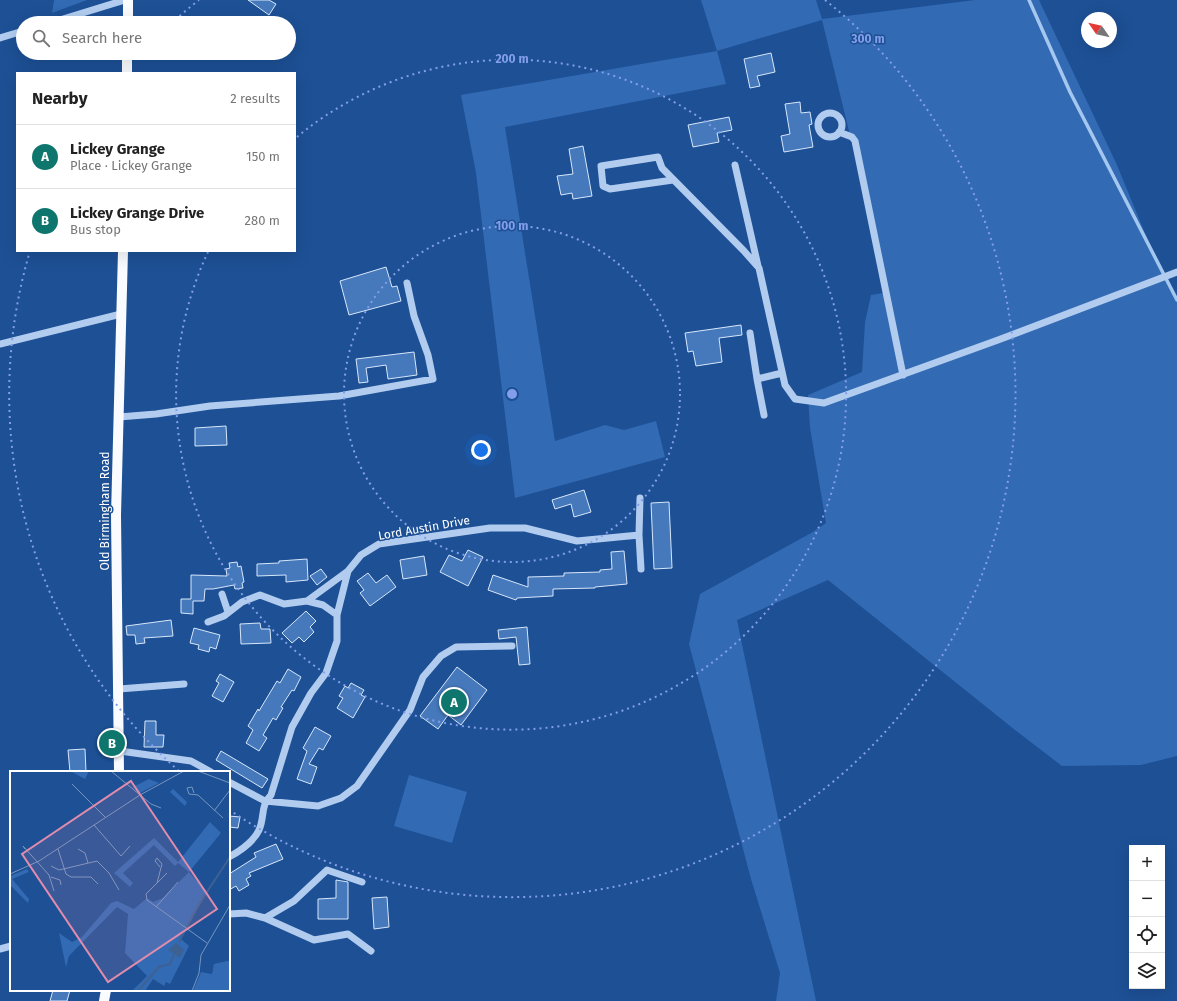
<!DOCTYPE html>
<meta charset="utf-8">
<style>
:root{--surface:#fff;--page:#f2f2f2;--text:#222;--muted:#767676;--line:#e0e0e0;--accent:#0f766e}
body{margin:0;font-family:"Fira Sans",sans-serif;background:var(--page);color:var(--text)}
.controls{position:absolute;right:12px;bottom:12px;display:grid;overflow:hidden;border-radius:0px;box-shadow:0 4px 16px #0002}
.controls button{width:36px;height:36px;display:grid;place-items:center;padding:0;border:0;border-bottom:1px solid var(--line);background:var(--surface);color:var(--text);font:20px sans-serif}
.compass{position:absolute;left:1081px;top:12px;width:36px;height:36px;border-radius:50%;background:var(--surface);box-shadow:0 4px 16px #0002;rotate:304deg}
.you{position:absolute;left:481px;top:450px;width:14px;height:14px;margin:-10px;border:3px solid #fff;border-radius:50%;background:#1a73e8;box-shadow:0 0 0 6px #1a73e833}
.badge{display:grid;place-items:center;width:26px;height:26px;border-radius:50%;background:var(--accent);color:#fff;font-size:13px;font-weight:700}
.pin{position:absolute;translate:-50% -50%;border:2px solid #fff;box-shadow:0 1px 4px #0006}
.list{margin:0;padding:0;list-style:none}
h2{display:flex;justify-content:space-between;align-items:center;height:52px;margin:0;padding:0 16px;font-size:17px}
h2 small{font-size:13px;font-weight:400;color:var(--muted)}
.list li{display:grid;grid-template-columns:26px 1fr auto;gap:12px;align-items:center;box-sizing:border-box;height:64px;padding:0 16px;border-top:1px solid var(--line)}
.list b{display:block;font-size:15px;white-space:nowrap}
.list p{margin:0;font-size:13px;white-space:nowrap;color:var(--muted)}
.list em{font-size:13px;font-style:normal;color:var(--muted)}
.icon{flex:none;width:22px;height:22px;fill:none;stroke:currentColor;stroke-width:2;stroke-linecap:round;stroke-linejoin:round}
.map{position:relative;flex:none;width:1177px;height:1001px;overflow:hidden}
.search{position:absolute;background:var(--surface);box-shadow:0 4px 16px #0002;left:16px;top:16px;width:280px;height:44px;display:flex;align-items:center;gap:10px;box-sizing:border-box;padding:0 14px;border-radius:22px;color:var(--muted);font-size:15px}
.panel{position:absolute;background:var(--surface);box-shadow:0 4px 16px #0002;left:16px;top:72px;width:280px;height:180px;border-radius:0px}
.map>svg:first-child{display:block}
</style>
<div class="map">
<svg width="1177" height="1001" viewBox="0 0 1177 1001">
<rect width="100%" height="100%" fill="#1d5095"/>
<!-- green -->
<path fill="#326ab3" d="M54,0H87L52,13Z
M701,0H816L822,19L975,0H1039L1117,165L1158,265L1177,300V756L1141,765L1062,766L1015,730L828,580L737,620L816,1001H776L780,973L751,879L689,644L700,594L811,533L826,523L810,428L808,395L862,372L865,322L871,295L883,293L865,197L822,20L717,51L726,84L505,127L555,441L605,425L624,430L656,421L665,457L515,498L476,173L461,95L717,51Z
M409,775L467,792L452,843L394,826Z"/>
<g fill="none" stroke-linecap="round" stroke-linejoin="round">
<!-- stream -->
<path stroke="#a4c7f0" stroke-width="3.5" d="M1029,0L1070,92L1177,300"/>
</g>
<!-- building -->
<path fill="#4679bc" stroke="#d7e7fa" d="M248,0H269L276,4L269,15Z
M771,53L775,72L757,76L760,86L750,88L744,59Z
M800,102L801,113L810,112L812,124L809,125L813,147L784,152L781,136L790,134L785,104Z
M729,117L732,130L717,133L719,142L693,147L688,125Z
M583,146L592,196L573,199L572,193L561,195L557,176L573,174L569,149Z
M386,267L392,287L397,286L401,301L349,315L340,281Z
M741,325L742,335L719,338L722,362L696,366L693,351L688,352L685,333Z
M414,352L417,375L388,379L386,365L366,368L368,382L359,383L356,359Z
M226,426L227,445L195,446V428Z
M584,490L591,512L574,517L571,504L555,509L552,500Z
M669,502L672,568L654,569L651,503Z
M468,550L483,557L468,586L440,572L449,555L462,561Z
M624,551L627,584L595,587V588L553,589V596L517,598L516,600L488,590L493,575L528,587V577L564,576V573L600,572V570L612,569L611,552Z
M424,556L427,575L403,579L400,560Z
M307,559L308,580L286,582V575L257,576V564L279,563V561Z
M237,562L238,567L241,566L244,582L242,583L243,588L235,589L234,585L213,589H205L204,601H193V614L181,613V599H191V575L227,576L226,569L230,568L229,563Z
M321,569L327,577L317,585L310,576Z
M368,573L376,583L387,575L396,587L370,606L360,593L364,590L357,581Z
M306,611L316,621L310,627L314,632L304,642L299,637L292,643L282,633Z
M171,620L173,636L144,638L145,643L136,644L135,635H127L126,626Z
M260,623L261,629H270L271,643L241,644L240,624Z
M527,627L530,664L519,665L516,637L499,639L498,630Z
M194,628L220,635L216,649L210,647L209,652L198,649L199,645L190,643Z
M457,667L487,690L461,725L448,715L438,729L420,716Z
M288,669L301,677L294,691L292,690L281,707L283,708L276,720L273,718L263,735L267,738L259,751L246,743L253,730L248,726L258,709L259,711L277,681L280,683Z
M220,674L234,682L223,702L212,696L219,683L216,681Z
M351,683L364,690L361,695L365,697L353,718L337,708L343,698L339,696L345,686L348,688Z
M145,721H156V735H164L163,747H144Z
M315,727L331,736L323,750L319,748L309,764L317,767L311,784L297,779L307,751L303,748Z
M85,749L86,772H70L68,750Z
M221,751L268,779L262,788L216,760Z
M229,816L240,817L238,828L229,827Z
M276,844L283,859L249,873L251,876L246,879L249,885L239,891L236,886L229,890V874L256,857L254,853Z
M336,880L348,882V919H318V899L336,898Z
M387,897L389,927L374,929L372,898Z
M53,990H70L67,1001H50Z"/>
<g fill="none" stroke-linecap="round" stroke-linejoin="round">
<!-- minor -->
<path stroke="#b1ccef" stroke-width="7" d="M50,23L125,0
M0,38L23,31
M818 125a12 12 0 1 1 24 0a12 12 0 1 1-24 0Z
M839,132L852,137L855,141L903,375
M735,165L758,266
M673,180L610,189L603,186L601,166L658,157L662,168L744,251L759,268L785,385L795,399L824,403L998,340L1177,272
M750,333L757,379L782,373
M0,344L121,314
M757,379L764,415
M119,417L156,414L210,406L339,396L433,379L428,355L414,316L407,283
M640,498L639,535L641,569
M222,594L228,612
M307,601L348,571
M208,622L224,616L242,602L260,595L284,604L307,601L323,605L337,615
M119,689L184,684
M120,751L191,761L211,772
M229,782L265,801L318,806L341,798L357,786L410,710L423,677L441,656L456,647L512,646
M229,857C240,851 253,843 259,830C265,817 260,806 271,795L292,727L311,693L326,673L337,641V615L348,571L361,555L379,544L490,528H525L577,541L639,535
M229,914L246,913L265,918L314,940L348,934L371,951
M265,918L294,901L327,870L362,882
M0,949L11,946"/>
<!-- major -->
<path stroke="#f9fbff" stroke-width="10" d="M128,23V0
M127,73V53
M119,772L116,515L123,251
M104,1001L106,990"/>
</g>
<!-- distance rings -->
<g fill="none" stroke="#839eea" stroke-width="2" stroke-dasharray="2 4">
<circle cx="512" cy="394" r="168"/>
<path d="M297 137A335 335 0 1 1 208 252"/>
<path d="M179 771A503 503 0 0 1 30 251M175 20A503 503 0 0 1 199 0M825 0A503 503 0 0 1 231 811"/>
</g>
<g text-anchor="middle" stroke-width="3" stroke-linejoin="round" paint-order="stroke">
<!-- street labels -->
<g font-size="12" fill="#fff" stroke="#1d5095">
<text transform="translate(105 511) rotate(-90)" y="4">Old Birmingham Road</text>
<text transform="translate(424 528) rotate(-10)" y="4">Lord Austin Drive</text>
</g>
</g>
<!-- overview -->
<g transform="translate(10 771)">
<rect width="220" height="220" fill="#1d5095"/>
<path d="M60,0H79L75,8ZM139,8L149,12L130,22L123,16ZM163,18L177,31L175,35L160,21ZM200,51L211,62L179,101L197,122L170,167L179,175L160,213L156,211L154,215L143,208L135,220H122L137,205L115,182L118,143L107,136L59,185L56,196L49,162L62,171L72,166L101,132L107,130L124,138L137,127L143,131L153,127L179,101L168,92L165,95L144,74L113,102L123,112L120,116L104,102L144,67L168,91ZM17,98L19,101L2,108L19,128L18,132L0,114V105ZM217,190H220V220H183L191,201L202,203L204,193Z" fill="#326ab3"/>
<path d="M166,172L174,179L170,187L158,179Z" fill="#3d6192"/>
<path fill="none" stroke="#3d6192" stroke-width="2" d="M169,171L189,133L220,86M128,220L149,196L160,193L164,184"/>
<path fill="none" stroke="#7796bf" stroke-width="1" d="M101,0L141,33L151,37M188,0L220,12M62,13L95,46M184,22L182,16L177,17L179,23L188,24L213,47M204,40L220,19M84,54L111,85L120,75M15,78L13,75L39,104L44,120M48,78L56,103L61,106H81L88,113M68,78L75,82L78,92M41,95L49,99L87,90L99,102L109,119M150,96L145,90L147,87L152,93L147,112L136,123L137,129L197,172M0,103L29,90L130,24L174,0M41,106L50,109L51,114M147,112L157,102M146,136L168,111M182,220L189,202L191,184L220,134"/>
<path fill="#e08cad" fill-opacity="0.15" stroke="#e08cad" stroke-width="2" d="M121,10L207,138L98,211L12,83Z"/>
<rect width="220" height="220" fill="none" stroke="#fff" stroke-width="2"/>
</g>
<circle cx="512" cy="394" r="6" fill="#839eea" stroke="#1d5095" stroke-width="2"/>
<g font-size="12" text-anchor="middle" font-weight="bold" fill="#839eea" stroke="#1d5095" stroke-width="3" stroke-linejoin="round" paint-order="stroke">
<text x="868" y="43">300 m</text>
<text x="512" y="63">200 m</text>
<text x="512" y="230">100 m</text>
</g>
</svg>
<div class="controls">
<button>+</button>
<button>−</button>
<button><svg class="icon" aria-label="locate" viewBox="0 0 24 24"><circle cx="12" cy="12" r="6"/><path d="M12 2v4M12 18v4M2 12h4M18 12h4"/></svg></button>
<button><svg class="icon" aria-label="layers" viewBox="0 0 24 24"><path d="M12 4l9 5-9 5-9-5zM3 14l9 5 9-5"/></svg></button>
</div>
<svg class="compass" viewBox="-18 -18 36 36"><path d="M0-13l5 13h-10z" fill="#e53935"/><path d="M0 13l5-13h-10z" fill="#767676"/></svg>
<div class="you"></div>
<div class="pin badge" style="left:454px;top:702px">A</div>
<div class="pin badge" style="left:112px;top:743px">B</div>
<div class="search"><svg class="icon" aria-label="search" viewBox="0 0 24 24"><circle cx="10" cy="10" r="6"/><path d="M15 15l6 6"/></svg>Search here</div>
<section class="panel">
<h2>Nearby<small>2 results</small></h2>
<ul class="list">
<li><span class="badge">A</span><div><b>Lickey Grange</b><p>Place · Lickey Grange</p></div><em>150 m</em></li>
<li><span class="badge">B</span><div><b>Lickey Grange Drive</b><p>Bus stop</p></div><em>280 m</em></li>
</ul>
</section>
</div>
